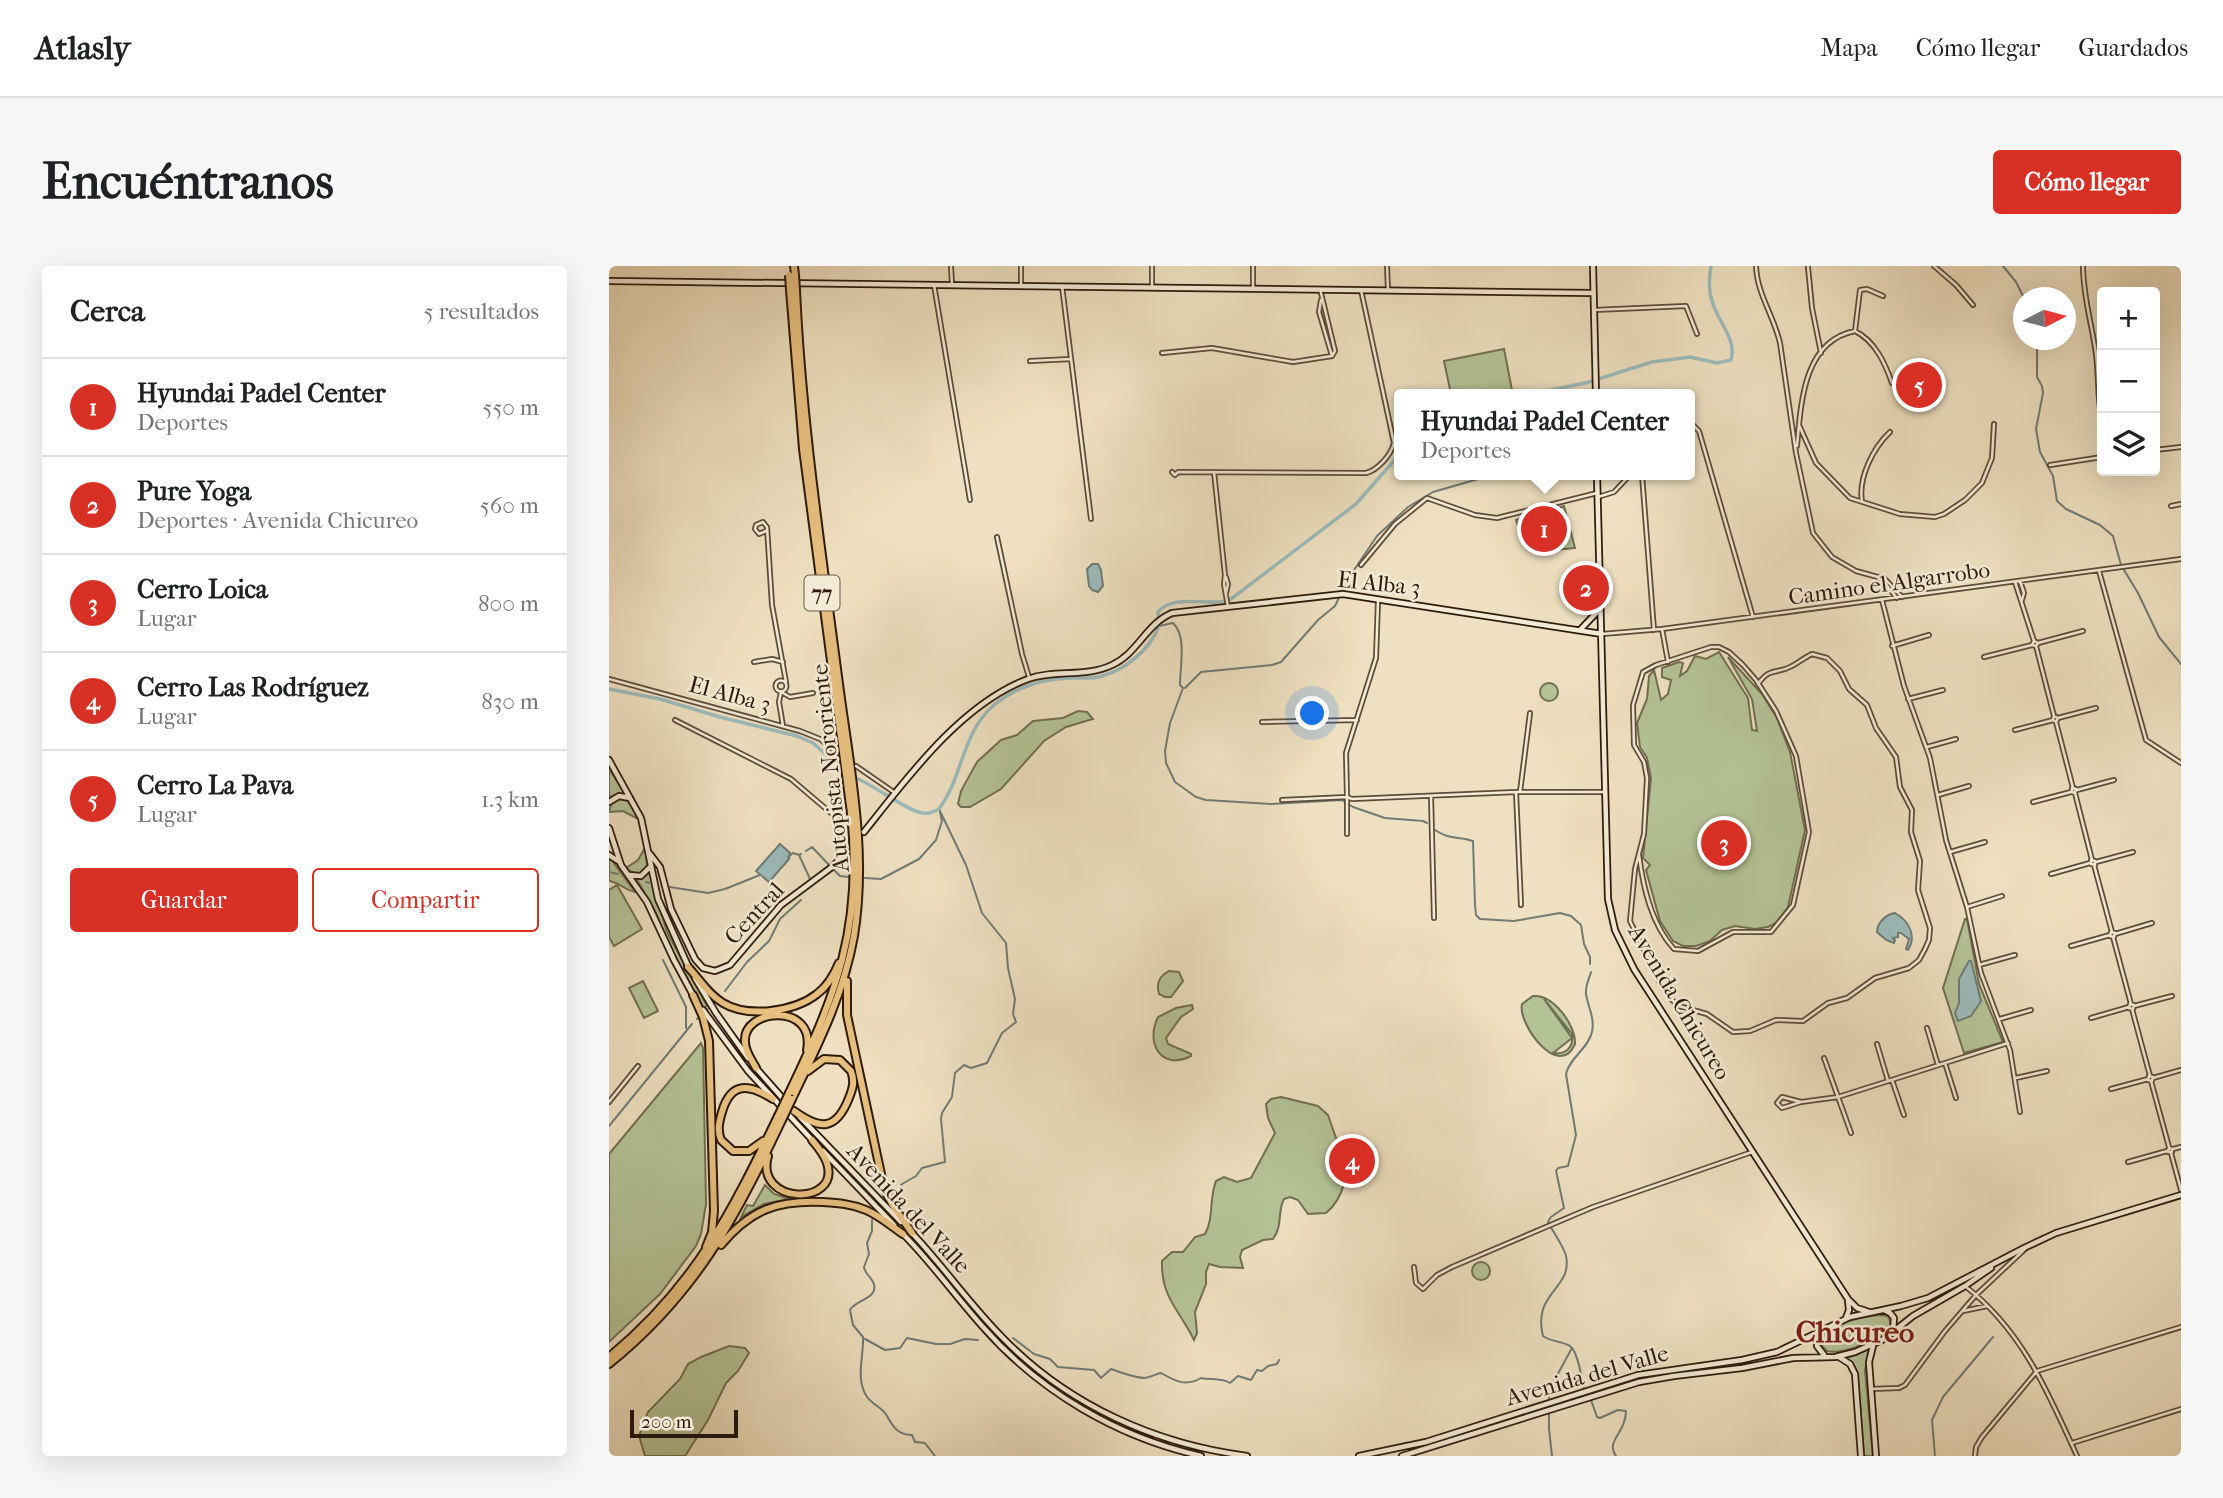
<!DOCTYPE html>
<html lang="es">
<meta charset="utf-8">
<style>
:root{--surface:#fff;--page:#f6f6f6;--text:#202124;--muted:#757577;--line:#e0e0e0;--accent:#d93025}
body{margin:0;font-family:"IM FELL French Canon",serif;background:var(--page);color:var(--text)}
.controls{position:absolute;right:21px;top:21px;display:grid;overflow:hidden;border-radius:7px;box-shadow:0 7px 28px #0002}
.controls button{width:63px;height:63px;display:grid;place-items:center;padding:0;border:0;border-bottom:2px solid var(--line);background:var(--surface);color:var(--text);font:35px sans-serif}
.compass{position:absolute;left:1404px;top:21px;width:63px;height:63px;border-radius:50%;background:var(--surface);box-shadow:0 7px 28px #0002;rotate:84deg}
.scale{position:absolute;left:21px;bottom:18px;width:108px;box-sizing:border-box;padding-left:7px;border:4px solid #2e1b0d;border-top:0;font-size:19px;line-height:24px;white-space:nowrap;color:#2e1b0d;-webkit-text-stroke:5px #f4ebd6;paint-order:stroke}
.you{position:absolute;left:704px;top:448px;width:24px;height:24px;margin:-18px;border:5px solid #fff;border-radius:50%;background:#1a73e8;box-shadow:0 0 0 10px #1a73e833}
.badge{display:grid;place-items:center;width:46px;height:46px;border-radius:50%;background:var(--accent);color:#fff;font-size:23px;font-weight:700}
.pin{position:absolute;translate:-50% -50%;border:4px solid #fff;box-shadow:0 2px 7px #0006}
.popup{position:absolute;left:785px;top:123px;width:301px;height:91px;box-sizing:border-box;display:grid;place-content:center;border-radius:7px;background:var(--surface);filter:drop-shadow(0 2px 5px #0005);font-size:23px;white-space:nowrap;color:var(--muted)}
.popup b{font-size:26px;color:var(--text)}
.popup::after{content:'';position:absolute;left:50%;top:100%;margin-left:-14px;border:14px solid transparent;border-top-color:var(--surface)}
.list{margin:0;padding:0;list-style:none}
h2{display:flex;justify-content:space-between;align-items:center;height:91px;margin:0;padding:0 28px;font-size:30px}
h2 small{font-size:23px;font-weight:400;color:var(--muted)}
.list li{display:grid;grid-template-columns:46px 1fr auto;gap:21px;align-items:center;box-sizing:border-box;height:98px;padding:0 28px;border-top:2px solid var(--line)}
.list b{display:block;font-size:26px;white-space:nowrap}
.list p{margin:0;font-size:23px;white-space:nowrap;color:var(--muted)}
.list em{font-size:23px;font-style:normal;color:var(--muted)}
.actions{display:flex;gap:14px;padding:21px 28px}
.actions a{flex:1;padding:16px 0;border:2px solid var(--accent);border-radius:7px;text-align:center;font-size:24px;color:var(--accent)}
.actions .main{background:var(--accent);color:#fff}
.icon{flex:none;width:38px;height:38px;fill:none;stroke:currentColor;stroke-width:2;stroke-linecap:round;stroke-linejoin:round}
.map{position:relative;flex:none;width:1572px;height:1190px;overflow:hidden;border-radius:7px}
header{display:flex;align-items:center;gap:42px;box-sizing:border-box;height:98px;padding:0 35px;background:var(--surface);border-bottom:2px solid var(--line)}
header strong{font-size:33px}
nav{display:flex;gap:38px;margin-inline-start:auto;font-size:24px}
.intro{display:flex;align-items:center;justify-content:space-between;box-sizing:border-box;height:168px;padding:0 42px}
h1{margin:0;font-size:49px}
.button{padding:18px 32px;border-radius:7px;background:var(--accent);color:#fff;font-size:24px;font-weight:700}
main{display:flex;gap:42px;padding:0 42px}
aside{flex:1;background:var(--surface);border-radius:7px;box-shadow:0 7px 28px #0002}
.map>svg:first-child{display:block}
</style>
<header>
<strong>Atlasly</strong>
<nav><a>Mapa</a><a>Cómo llegar</a><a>Guardados</a></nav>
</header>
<div class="intro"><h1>Encuéntranos</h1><a class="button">Cómo llegar</a></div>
<main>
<aside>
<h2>Cerca<small>5 resultados</small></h2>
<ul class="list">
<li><span class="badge">1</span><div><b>Hyundai Padel Center</b><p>Deportes</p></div><em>550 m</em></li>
<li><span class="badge">2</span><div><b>Pure Yoga</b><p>Deportes · Avenida Chicureo</p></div><em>560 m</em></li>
<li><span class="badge">3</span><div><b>Cerro Loica</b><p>Lugar</p></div><em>800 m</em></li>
<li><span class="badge">4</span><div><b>Cerro Las Rodríguez</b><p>Lugar</p></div><em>830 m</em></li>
<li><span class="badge">5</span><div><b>Cerro La Pava</b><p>Lugar</p></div><em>1.3 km</em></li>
</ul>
<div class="actions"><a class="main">Guardar</a><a>Compartir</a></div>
</aside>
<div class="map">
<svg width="1572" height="1190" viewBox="0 0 1572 1190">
<rect width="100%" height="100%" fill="#eee0c0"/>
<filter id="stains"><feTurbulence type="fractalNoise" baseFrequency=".00286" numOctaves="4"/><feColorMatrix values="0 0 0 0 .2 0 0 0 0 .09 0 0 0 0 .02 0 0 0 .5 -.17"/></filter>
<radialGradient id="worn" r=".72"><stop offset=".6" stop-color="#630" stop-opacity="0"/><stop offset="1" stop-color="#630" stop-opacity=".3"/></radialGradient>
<!-- green -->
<path fill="#b4c396" stroke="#716f52" stroke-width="2" fill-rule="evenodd" d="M895,83L903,124L883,128H842L835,95Z
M955,240L966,282C934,285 918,290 907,254Z
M1110,386L1139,432L1143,464L1148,465L1143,433L1119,391L1153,428L1168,452L1181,486L1196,564L1179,641L1167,657L1159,661L1146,663L1126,660L1113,664L1101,675L1087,680H1074L1064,675L1051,655L1037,604L1041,599L1034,592L1042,512L1038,492L1031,481L1028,457L1038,433L1040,410L1045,404L1052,434L1059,428L1062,414L1053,411V402L1070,396L1074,397L1071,410L1078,405L1086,390L1097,393Z
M931 426a9 9 0 1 1 18 0a9 9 0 1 1-18 0Z
M469,445L478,446L484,453L457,461L435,475L392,523L361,541H352L349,538L352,525L368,496L392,474L408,469L424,455L454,452Z
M0,503L15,526L16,527L0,531Z
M10,532C22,533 25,542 29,553L14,545L0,546L3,536Z
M37,580L38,602L32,608H26L17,602L29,594Z
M0,592L4,596L26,626C17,625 10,616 0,615Z
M41,607L58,666L98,740L94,743L61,684L47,647L28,614Z
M8,619L33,663L5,680L0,671V624Z
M1356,653H1358L1370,718L1394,776L1355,787L1334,722Z
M560,705L570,706L574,715L562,731H556L550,728C547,717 550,710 560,705Z
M34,715L49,745L35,752L20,722Z
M924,730C944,728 967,759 966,778C950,815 908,757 913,738ZM935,733L963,768C965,781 957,789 944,787L963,772Z
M583,739L584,743L572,751L557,772L559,778L582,788V790C552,805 536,777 549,751L567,742Z
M92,777L94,782L97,938L92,968L87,980L51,1028L0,1076V888Z
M672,831L709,840L719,849L727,872L739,881C741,902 735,933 717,947L699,948L689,934L681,931L675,933C668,946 674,960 664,973L654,974L633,984L631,991L634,1002L611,1001L600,998L597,1006V1018L586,1046L588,1067L585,1074C570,1043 552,1032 553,995L563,986H574L586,971L596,968C605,952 600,932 607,915L615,911L628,916L642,912L666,867L659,852L657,838L662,833Z
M156,919L165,928L180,933L155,938L132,951L138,939L144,940Z
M863 1005a9 9 0 1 1 18 0a9 9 0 1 1-18 0Z
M1273,1049L1280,1051L1282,1060C1271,1074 1235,1089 1218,1085L1213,1080L1212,1073C1222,1056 1255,1050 1273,1049Z
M120,1080L136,1082L140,1087L129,1105L117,1117L99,1154L76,1190H36L30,1170L39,1146L71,1113L79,1098L92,1091Z
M1260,1083L1256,1104L1264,1190H1255L1249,1110L1246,1101L1237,1092Z"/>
<!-- water -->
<path fill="#9cbbbb" stroke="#707b75" stroke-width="2" d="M483,298H489L492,304L494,320L489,326L483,324L480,320L478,303Z
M171,578L181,587L180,593L160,616L147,605Z
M1286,647C1300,655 1308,670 1299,684L1297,683L1300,673L1292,667H1289V671L1284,672L1286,674L1285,677L1277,674L1268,666C1268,657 1277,648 1286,647Z
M1362,695L1372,735L1362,750L1349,755L1346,747L1350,737V713L1360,695Z"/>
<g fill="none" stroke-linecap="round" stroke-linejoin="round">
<!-- stream -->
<path stroke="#707b75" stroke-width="2" d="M1394,0L1407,16L1415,32
M1428,74V111L1433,120L1434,127L1427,163L1431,186L1444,210L1448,235L1457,243L1491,259L1504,270L1512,299L1529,327L1550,371L1572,398
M550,360L564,357C578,370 571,400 571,419L574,422L561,457L556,485L557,497L566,516L587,531L597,534L662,538L733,534L744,541L776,552L814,555L818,557
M576,422L592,406L663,399L672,396L709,354L726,340L739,313L768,270L799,241L824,226L883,209
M826,564C841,574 849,570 864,575L866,639L867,649L871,653L905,655L951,647L962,650L972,659L975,678L981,691V698
M197,585L203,581L220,599
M192,588L190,589L201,613
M179,591L184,587L190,589
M225,604L231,610L240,611
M0,606L9,608
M256,612L272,613L310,593L327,574L333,555L331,546
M37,616L40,617
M61,621L99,627L116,623L151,609
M54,694L77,741V762
M116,725L138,696L160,675L171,653L192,634
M97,744L100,742
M88,753L90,751
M0,860L83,758
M283,929L293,918L307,910L313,902L336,896L332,853L333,847L343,831L346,807L355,799L362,802L378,797L393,767L407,756L404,748L406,733L399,702L397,677L373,647L357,599L330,543
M263,954V965L258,977L260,988L255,1001C256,1008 261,1010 264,1016C272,1032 246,1034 241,1044L244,1059L254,1071C255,1090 246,1113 258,1131C264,1139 274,1142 278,1150C284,1161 289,1169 303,1169L306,1176L316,1177L326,1190
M404,1072L425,1088L441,1093L449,1101L485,1104L492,1112L502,1103C514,1107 523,1111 535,1112C541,1112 546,1108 552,1107C566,1115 577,1121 592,1112C603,1114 612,1112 621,1117L629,1110L642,1114L648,1104L653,1105L659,1100L668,1098L670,1094
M256,1073L276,1084L291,1082L298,1072L327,1078H341L356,1073L369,1074
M975,1123C973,1114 969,1085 961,1080C953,1075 942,1076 934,1070C923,1026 964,1023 957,990C955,981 944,966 939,956L942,951L955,942L947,905L949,902L959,900L967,869L957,808C961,791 979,783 983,766C986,752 979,741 977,728C976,721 980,713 982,706
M982,1134L988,1151L991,1152L1009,1144L1017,1145C1017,1167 996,1175 1007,1190
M943,1190L940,1163V1124L963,1082
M1326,1190L1323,1154L1334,1131L1384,1071"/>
<!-- canal -->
<path stroke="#9cbbbb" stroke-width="3.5" d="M924,128L980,116L1043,96L1081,91L1108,97L1122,94C1128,74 1110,57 1104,38C1099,25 1100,14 1102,0
M0,423L51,433L111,451L188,470L204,477L228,498
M249,513C266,520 300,546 314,547C320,548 325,546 330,543C354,511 353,466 385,439C407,421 432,413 460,412C471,412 483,413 493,410C515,404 540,385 549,362C551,357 549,352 549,346C566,326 601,342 622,333L747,238L790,189"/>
<!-- street casing -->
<g stroke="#5e4c3a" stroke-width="6">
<path id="street" d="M342,0L343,19
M412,0V20
M543,0V20
M644,0V22
M778,0L779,24
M1147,0C1148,28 1165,50 1171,77L1187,187L1204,267L1223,291L1247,305L1276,313L1293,331
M1325,0L1347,19L1364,39
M1474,0C1474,31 1483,58 1487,88C1490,111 1488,133 1493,155
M1199,1L1203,42L1212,87
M325,19L361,234
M453,20L482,253
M711,23L726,85L723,90
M712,34L710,46L723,90
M985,44L1077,40L1088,68
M1246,65L1251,24L1258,23L1274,30
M553,87L603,82L684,96L723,90
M421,95L462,93
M1080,155L1090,165L1144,351
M1190,159L1207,197L1241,232L1291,248L1326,251L1335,248L1356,234L1373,217L1383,192L1385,158
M1188,180C1192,138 1194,75 1246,65C1266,75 1276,97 1283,117
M1546,184L1572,181
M1441,199L1493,191
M563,206L566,209L569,206L757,207C769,204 782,189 785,177L752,24
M605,206L616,309L615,318L619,341
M1033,209L1045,364
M989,231L1005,226L1021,209
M1253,235C1249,212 1264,182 1281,166
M1562,240L1572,238
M157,265L150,268L146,263L147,259L154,256L158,261L163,339L177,416
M388,271L413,388L420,411
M752,299L786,258L818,232L866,249L888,252L988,227
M1490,305L1537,474L1572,497
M617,311L619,318L617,327
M1273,314L1288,332
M1411,315L1415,327L1413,334
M1406,316L1425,375
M1273,334L1295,420L1321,492L1337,574L1358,641L1372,707L1401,784L1411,846
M769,335L767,392L737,487L738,531L743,533L907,526H995
M1053,363L1059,396
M993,368L1053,363L1572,293
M1425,375L1429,377L1427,380L1423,379Z
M1429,377L1474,365
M1283,380L1320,369
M1427,380L1445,450
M1375,391L1423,379
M145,396L163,393L174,396
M0,413L191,465L211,473L228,487
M166.5 420a5.5 5.5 0 1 1 11 0a5.5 5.5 0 1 1-11 0Z
M172,426L170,436L174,460
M174,427L181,431L204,427
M1299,433L1334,424
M1445,450L1449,452L1447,456L1444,454Z
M1449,452L1487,442
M66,454L182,513L229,553L235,590
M653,456L748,454
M1447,456L1464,522
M1406,464L1444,454
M1318,481L1347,473
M247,500L286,527
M1463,522L1467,523L1466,527L1463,526Z
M1468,524L1505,514
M907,526L912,639
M911,526L921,447
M1466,527L1483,594
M1329,529L1360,520
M822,530L825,652
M673,534L738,531V568
M1424,536L1462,526
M1341,586L1376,576
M1030,589C1034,621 1042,658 1065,683L1089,685L1124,666H1162L1184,639L1200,566L1187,490L1167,445L1147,414L1134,399L1120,386L1110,381H1102L1047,399L1034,406L1024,439L1025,479L1035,496L1038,512L1035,568L1026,603L1021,655L1051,717L1063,734L1070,740L1098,748L1124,766L1141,765L1167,754L1194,755L1219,737L1238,732L1266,712L1300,702L1310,694L1316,683L1320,674L1321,662L1309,624L1311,595L1302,566L1303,544L1291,521L1287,491L1267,462L1258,439L1240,423L1231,405L1218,392L1203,388C1195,392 1190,396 1183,400C1167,409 1162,400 1149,418
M1482,594L1486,595V599L1482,598Z
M1487,596L1524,586
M1485,599L1503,666
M1442,608L1481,597
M1358,641L1393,630
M1502,666L1506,667L1505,671L1501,670Z
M1506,668L1543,657
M1504,671L1522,738
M1462,680L1501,669
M1370,699L1406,689
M1521,738L1525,739L1524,743L1520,742Z
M1525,740L1563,730
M1523,743L1541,810
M1482,752L1520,741
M1391,753L1422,744
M1318,762L1329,799
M1268,778L1279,815
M1215,792L1242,867
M1336,797L1347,832
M1540,810L1544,811L1543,815L1539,814Z
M1407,812L1438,805
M1544,812L1572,804
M1283,814L1295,849
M1542,815L1560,881
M1502,823L1539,813
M0,836L29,800
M1192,836L1173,842L1168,837L1173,831L1192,836L1229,831L1399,777
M1560,882L1563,883V886H1559Z
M1564,883L1572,881
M1562,887L1572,924
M1519,896L1558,885
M805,1001L807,1017L814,1023L828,1009L843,1001L984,941L1143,886
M1356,1020C1413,1064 1439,1126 1468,1190
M1354,1045L1378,1040
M1261,1123L1290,1122L1296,1119L1336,1065L1367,1029L1416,983
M1463,1177L1572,1143
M1366,1190L1367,1181L1373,1171L1428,1105L1572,1061"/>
</g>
<!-- secondary casing -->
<g stroke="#2e1b0d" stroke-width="8">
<path id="secondary" d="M984,0L987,128
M0,15L984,27
M988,209L999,633L1006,664L1025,703L1239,1033L1248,1042L1260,1046
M971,364L991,343
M0,494L32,552L49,633L80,702
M0,536L10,530L21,532
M0,562L12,599L38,636L65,694L85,731
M255,566C298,512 352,438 419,413C446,403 476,412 503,399C529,387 537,358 563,347L734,328L993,368
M41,588L51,601L62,643L86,693L94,702L106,705L121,699L172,639L223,601L238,586
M0,589L9,595
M20,609L32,610L41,601
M86,712L107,747L139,792
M94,744L139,805L205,876
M147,802L176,835
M191,851L292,956
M214,885L285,959
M303,967C335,1001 361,1039 394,1072C459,1139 546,1178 638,1190
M294,968C323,997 347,1031 374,1061C431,1126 508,1171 592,1190
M1275,1044L1281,1047L1285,1052L1284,1064
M1237,1052L1240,1044L1239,1034
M1210,1067L1208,1080L1215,1089
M1264,1080L1260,1096L1267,1190
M1230,1091L1241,1098L1246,1108L1252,1190
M750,1190L817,1176L1029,1109L1133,1094L1168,1086L1241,1051L1292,1040L1319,1032L1415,982L1447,967L1572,929
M793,1190L1030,1116L1065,1110L1133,1102L1184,1092L1226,1091L1246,1086L1275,1073L1304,1050L1356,1020L1382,1002"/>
</g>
<!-- highway casing -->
<g stroke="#2e1b0d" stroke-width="10">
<path id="highway" d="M185,0L186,9
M79,701C91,714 99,728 114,737C139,752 185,746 208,728C219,720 225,709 230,697
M238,715V749L275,922L283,938L303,967
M84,729L94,751L100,775L105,945L103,966L97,981
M147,802C143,794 136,786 136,776C133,742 207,736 198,784
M180,827C228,727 254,660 242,547L194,183L181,24
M183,833C208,781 235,728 245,670C259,585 241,502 230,418C213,287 193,156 187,24
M185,845C211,864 227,865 240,832C244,822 246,815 242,805L231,794L215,793L199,805
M154,875L140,885H124L112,874C108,864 110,856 113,846C122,815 140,818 164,833
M159,890C145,939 232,941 218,897C215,888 209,881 203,874
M112,979C142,943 169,934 214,936C229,937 243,938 257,944C271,950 282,960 294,968
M0,1091C86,1020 122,947 169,850
M0,1098C86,1029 127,952 173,854"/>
</g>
<!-- street -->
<use href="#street" stroke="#f4ebd6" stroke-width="2.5"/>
<!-- secondary -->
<use href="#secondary" stroke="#f4ebd6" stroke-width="4.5"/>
<!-- highway -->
<use href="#highway" stroke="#e7c080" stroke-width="6"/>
<!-- highway-bridge casing -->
<g stroke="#2e1b0d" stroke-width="10" stroke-linecap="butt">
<path id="highway-bridge" d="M180,9L181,24
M186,9L187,24
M169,850L180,827
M173,854L183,833"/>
</g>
<!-- highway-bridge -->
<use href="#highway-bridge" stroke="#e7c080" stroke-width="6"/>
</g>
<g text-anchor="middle" stroke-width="5" stroke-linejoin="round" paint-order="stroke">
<!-- shield labels -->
<rect fill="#f4ebd6" stroke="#695949" stroke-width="2" x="195.5" y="309.5" width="35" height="35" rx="5"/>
<g font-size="21" font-weight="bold" fill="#2e1b0d">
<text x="213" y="334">77</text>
</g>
<!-- street labels -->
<g font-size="23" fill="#2e1b0d" stroke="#f4ebd6">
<text transform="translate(770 317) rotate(6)" y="8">El Alba 3</text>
<text transform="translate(1280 317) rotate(-8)" y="8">Camino el Algarrobo</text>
<text transform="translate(121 428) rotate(15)" y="8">El Alba 3</text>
<text transform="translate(221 502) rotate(-96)" y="8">Autopista Nororiente</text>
<text transform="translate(145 647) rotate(-47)" y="8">Central</text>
<text transform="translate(1071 736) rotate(59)" y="8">Avenida Chicureo</text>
<text transform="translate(300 942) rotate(47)" y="8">Avenida del Valle</text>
<text transform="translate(978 1109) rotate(-16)" y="8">Avenida del Valle</text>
</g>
<!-- district labels -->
<g font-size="30" font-weight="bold" fill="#7a1f14" stroke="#f4ebd6">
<text x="1246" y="1076">Chicureo</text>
</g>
</g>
<rect width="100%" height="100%" filter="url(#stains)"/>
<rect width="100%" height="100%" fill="url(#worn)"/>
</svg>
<div class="controls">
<button>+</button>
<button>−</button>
<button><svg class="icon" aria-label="layers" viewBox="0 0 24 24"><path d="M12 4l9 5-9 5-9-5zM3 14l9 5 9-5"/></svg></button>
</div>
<svg class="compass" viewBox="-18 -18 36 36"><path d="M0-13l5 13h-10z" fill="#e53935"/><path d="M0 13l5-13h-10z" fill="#757577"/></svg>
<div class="scale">200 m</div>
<div class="you"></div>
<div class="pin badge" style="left:935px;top:263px">1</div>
<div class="popup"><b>Hyundai Padel Center</b>Deportes</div>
<div class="pin badge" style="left:977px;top:322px">2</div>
<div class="pin badge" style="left:1115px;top:577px">3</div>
<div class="pin badge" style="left:743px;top:895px">4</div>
<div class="pin badge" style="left:1310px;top:119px">5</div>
</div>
</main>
